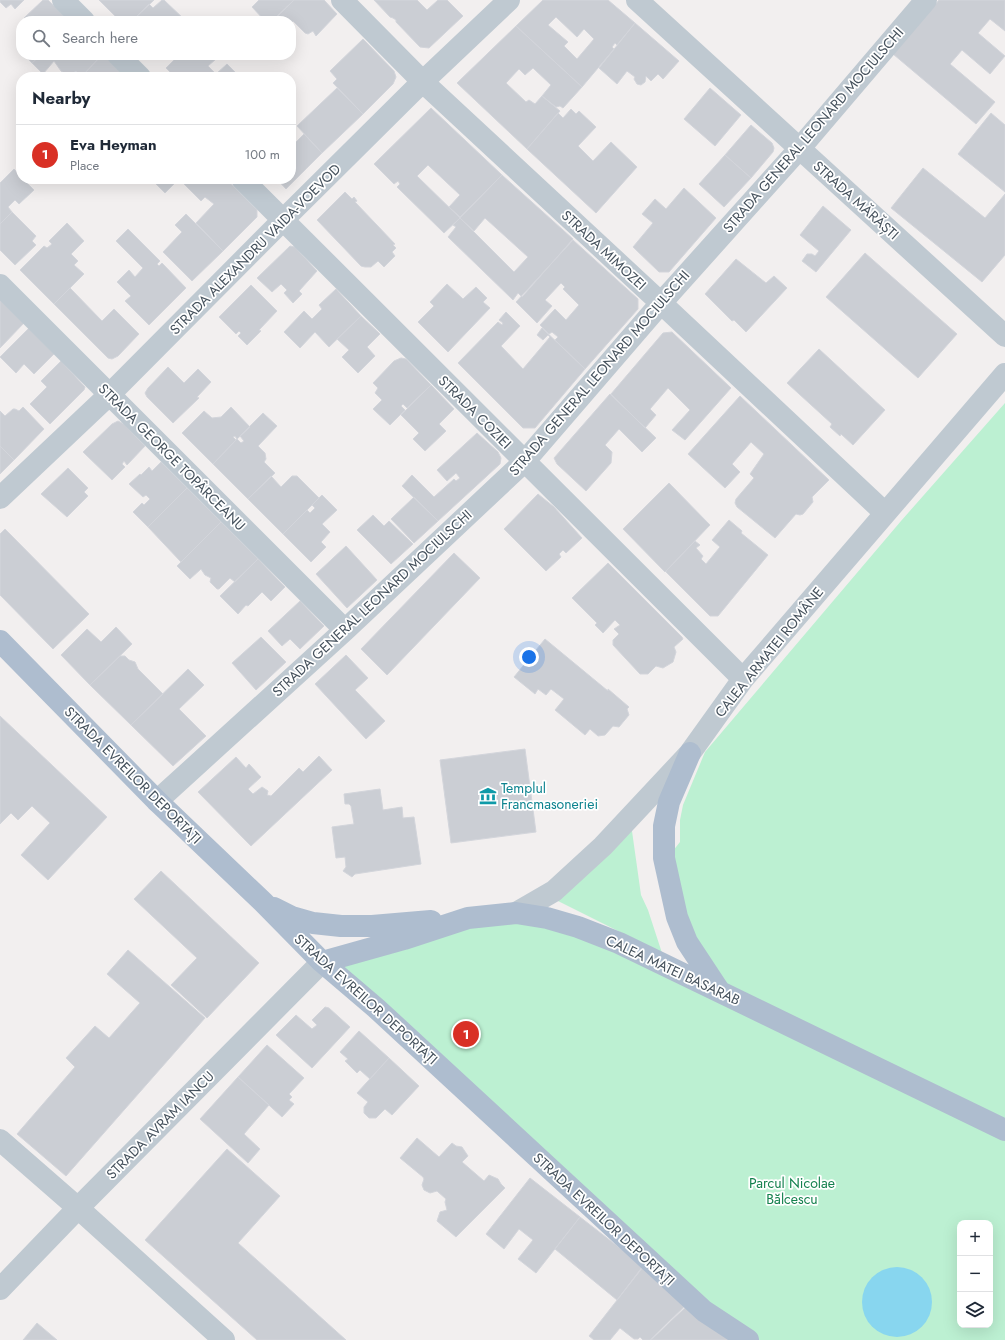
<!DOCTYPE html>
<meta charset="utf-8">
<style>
:root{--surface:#fff;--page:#f2f2f3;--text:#1f2937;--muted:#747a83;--line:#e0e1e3;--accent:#d93025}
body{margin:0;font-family:Jost,sans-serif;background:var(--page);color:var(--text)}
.controls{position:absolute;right:12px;bottom:12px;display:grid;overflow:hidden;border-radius:8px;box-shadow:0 4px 16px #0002}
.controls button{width:36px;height:36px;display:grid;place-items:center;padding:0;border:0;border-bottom:1px solid var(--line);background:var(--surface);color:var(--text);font:20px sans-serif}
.you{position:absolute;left:529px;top:657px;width:14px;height:14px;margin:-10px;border:3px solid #fff;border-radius:50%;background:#1a73e8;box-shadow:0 0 0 6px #1a73e833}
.badge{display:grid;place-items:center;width:26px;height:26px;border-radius:50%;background:var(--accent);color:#fff;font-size:13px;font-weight:700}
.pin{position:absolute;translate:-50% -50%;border:2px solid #fff;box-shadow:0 1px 4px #0006}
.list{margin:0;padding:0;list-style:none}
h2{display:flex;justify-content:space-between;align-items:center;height:52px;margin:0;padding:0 16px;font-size:17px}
h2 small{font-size:13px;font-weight:400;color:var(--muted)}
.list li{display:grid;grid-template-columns:26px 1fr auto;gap:12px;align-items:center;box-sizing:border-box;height:60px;padding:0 16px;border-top:1px solid var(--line)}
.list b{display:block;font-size:15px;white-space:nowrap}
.list p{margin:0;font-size:13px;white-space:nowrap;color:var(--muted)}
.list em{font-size:13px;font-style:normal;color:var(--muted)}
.icon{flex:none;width:22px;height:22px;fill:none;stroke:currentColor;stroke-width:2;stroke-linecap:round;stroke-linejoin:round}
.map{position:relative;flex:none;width:1005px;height:1340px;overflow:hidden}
.search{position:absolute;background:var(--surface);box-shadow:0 4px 16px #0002;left:16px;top:16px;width:280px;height:44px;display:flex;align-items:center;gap:10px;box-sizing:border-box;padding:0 14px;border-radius:16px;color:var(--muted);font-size:15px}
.panel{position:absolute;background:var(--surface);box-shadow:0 4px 16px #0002;left:16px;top:72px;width:280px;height:112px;border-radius:16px}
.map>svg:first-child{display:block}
</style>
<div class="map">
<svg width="1005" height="1340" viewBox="0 0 1005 1340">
<rect width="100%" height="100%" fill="#f2efef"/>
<!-- green -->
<path fill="#bcf0d2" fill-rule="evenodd" d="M1005,403V1340H748L322,962L516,913L720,992L660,867L680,842V820L683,805L705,752L901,521ZM960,1223H990V1325H960Z
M631,824L641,895L648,910L662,953L558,901Z"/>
<!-- water -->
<path fill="#88d6ef" d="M862 1302a35 35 0 1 1 70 0a35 35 0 1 1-70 0Z"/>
<!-- building -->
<path fill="#cbced4" stroke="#d3d5db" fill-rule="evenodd" d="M0,0H24L15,9L11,4L6,8L0,2Z
M43,0H48L69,21H27L24,18Z
M99,0H154L132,21H120Z
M162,0H164L186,21H132L149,4L153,8Z
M259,0H294L272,21H265L252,7Z
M294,0H324L337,14L316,36L313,31L308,34L305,33L293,21L291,23V21H273Z
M374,0H417L427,10L438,0H447L463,16L429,48L420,47L396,22V20L393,18L390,17Z
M543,0H608L635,23L617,45L615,43L612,47L614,49L582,87L516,26ZM556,17L577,37L584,29L594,39L577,59L564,46L568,42L548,25Z
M939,0H1005V31L990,19L978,33L1005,56L990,74L962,50L950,64L995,102L976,124L893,54Z
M635,23L679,61L663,79L658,74L651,81L646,76L645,82L641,85L637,84L634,79L635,77L627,71L617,84L599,68Z
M516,26L582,87L563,108L560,106L556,107L542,96L551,85L533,68L525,75L519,69L506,83L526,102L529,100L535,104L542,96L560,111L527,149L457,83Z
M363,39L394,71L396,77L393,84L363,114L333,83L337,79L330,71Z
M24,55H41L32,63Z
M41,55H102L81,77L76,71L69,76L61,71L54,61L43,74L32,63Z
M102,55H104L125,77H81Z
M179,55H198L199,56L200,55H212L216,59L208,66L216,74L214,77H175L166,68Z
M227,64L240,77H214L216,74Z
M337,88L363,114L322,153L297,126Z
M710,88L741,115L715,146L684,119Z
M431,108L502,175L460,217L449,207L460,195L428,165L417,176L460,218L444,233L397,187L400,184L398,181L394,184L374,164Z
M571,109L576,114L579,111L596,127L578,146L593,161L611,142L637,167L596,213L527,149L558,113L563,118Z
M991,113L1005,125V192L958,154Z
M751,125L772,143L774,148L773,152L751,178L725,155Z
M304,134L322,153L286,189L277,179H291V147Z
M725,155L751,178L724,207L699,184Z
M923,168L985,218L1005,194V255L982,282L891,208Z
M14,169L21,177V179H23L34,190L19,204L15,200L8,207L12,212L0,224V183Z
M502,175L573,239L522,297L518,293L513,300L448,237L456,227L453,225L460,218L514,272L528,257L485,218L474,231L460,218Z
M151,179H179L165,193Z
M179,179H226L257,210V217L223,251L196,223L214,204L205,197L201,201Z
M684,188L716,218L669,272H659L633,247L653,223L642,214L655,199L666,209Z
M345,192L352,199L354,197L357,201L355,202L395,244L393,245L396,248L392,252L395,256L384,267L378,261L371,267H365L361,266L317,220Z
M823,206L851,230L816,272L802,261L807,254H812L815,256L819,251L800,235Z
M12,212L36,236L32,241L36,245L15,265L0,250V224Z
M186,214L223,251L192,281L163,252L182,232L175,225Z
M67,223L84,241L71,254L78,261L74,265L84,274L54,304L20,270L44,246L47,248L52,244L49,241Z
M128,229L160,261L157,264L159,266L162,263L186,288L149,325L125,301L131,296L117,282L129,270L135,277L143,268L116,241Z
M573,240L638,299V309L585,369L555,340L558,337L552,332L549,334L540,325L555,309L566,320L579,305L563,289L565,287L561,283L545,300L552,306L537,323L516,302Z
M290,246L295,247L317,271L299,291L302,294L293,303L284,293L287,290L281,284L272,292L257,278Z
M865,253L957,334L918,378L826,297Z
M736,259L766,283L774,276L787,288L746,332L734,320L732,321L705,294Z
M447,284L463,299L476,287L487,298L483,302L490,308L448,352L418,322L434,306L430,302Z
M251,285L277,311L259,330L261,331L247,345L238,336L241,333L239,331L236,334L219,317Z
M70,288L102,321L114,309L139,334L118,356L112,359L108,358L54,304Z
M336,289L361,316L329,347L315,332L300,348L284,332L304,311L312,319L322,309L319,305Z
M0,299L24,323L0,348Z
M506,312L520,326L501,346L523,369L550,337L548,335L543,340L537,335L542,328L585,369L535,428H523L458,363L498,322L502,325L503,323L499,320Z
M361,316L380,334L367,347L375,356L358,373L342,357L349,350L337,339Z
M29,328L54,354L34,374L24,364L16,373L0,357Z
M672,332L731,388L685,440L672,430L690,410L668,388L650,409L656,415L645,428L611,394L663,333Z
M819,349L885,410L853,445L841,434L840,436L830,427L832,424L787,383Z
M401,358L406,359L431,385L407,408L403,404L401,406L405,410L390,425L373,409L382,400L375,393L378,388L373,383L394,361Z
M61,361L85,387L84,390L50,424L30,404L47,387L41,381Z
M168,367L184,383L198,369L211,382L197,397L199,398L173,423L147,397L145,393L148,388Z
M431,385L454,409L439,424L446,431L425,451L413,439L419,433L401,415Z
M610,394L656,438L642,452L619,429L605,445L612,452L611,463L586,491L557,464L554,458Z
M740,396L829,480L812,497L813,502L803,514L800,515L796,514L775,538L737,507L735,503L736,499L754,478L750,474L764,454L751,442L732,464L740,472L725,488L688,454Z
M23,407L44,429L14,460L0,446V411L5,416L13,409H15L19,411Z
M231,407L250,427L237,439L235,436L233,437L236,440L213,464L182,433L204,411L212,418L221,417Z
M263,413L277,426L258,446L265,453L266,459L264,462L275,473L248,499L213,464L237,439L241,443L244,441L240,436Z
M118,421L124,424L145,446L127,465L124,461L122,464L125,467L112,480L83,452L112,424Z
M477,433L498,452L501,458L500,464L438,521L402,486L412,475L434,497L454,479L456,481L460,478L456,473L447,481L437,470Z
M0,446L14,460L0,474Z
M161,462L187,488L148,527L133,512L142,503L144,505L150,499L146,495L143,497L129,484L140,474L141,475L149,467L152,471Z
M68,468L88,488L84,492L88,496L67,517L41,494Z
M271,476L281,487L292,476H297L319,498L283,534L248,499Z
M669,483L710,525L665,572L623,529Z
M187,488L221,522L181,562L148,527Z
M538,494L554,507L582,538L566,553L563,550L559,554L561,557L546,571L504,529Z
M322,495L337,510L322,524L330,532L321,542L326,547L311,562L283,534L307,510L310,513L315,508L312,505Z
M414,497L438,521L414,543L391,519Z
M373,515L384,526L389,521L413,544L391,564L357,530Z
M729,520L742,531L741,533L768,555L718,616H710L666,572V571L695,541L700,545L696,548L703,556L701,559L706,564L720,547L712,540Z
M221,522L258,559L235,582L230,578L219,589H217L210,582L211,578L205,575L201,569L190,579L177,566Z
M5,529L89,614L53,649L0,595V534Z
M346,546L377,580L347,608L316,574Z
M454,553L480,578L387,675L361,649Z
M258,559L285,587L271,601L262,592L248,606L246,605L238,614L220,596Z
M608,563L682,637L683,639L674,647L676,652L673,662L663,668L656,666L648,674H640L613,645V640L619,634L614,629L620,625L615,620L603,633L595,625L597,623L572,598Z
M300,601L324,626L300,649L290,639L282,646L268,631Z
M116,627L132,644L90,685L61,655L87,629L101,642Z
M261,637L286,662L256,690L232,663Z
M545,639L608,691V689L629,707L627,709L629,715L619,727L613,726L605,735L598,736L590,729L585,735L555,710L564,699L551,689L546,695L538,689L535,694L514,677Z
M346,655L368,678L355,690L385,721L366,739L315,684Z
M120,656H125L129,660L135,662L138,669L163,694L131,725L90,685Z
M188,669L204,685L179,709L206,736L173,766L131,725Z
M0,716L107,817L48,880L21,855L50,823L32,806L18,820L11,813L0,824Z
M525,749L536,832L451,843L440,760Z
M319,756L332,770L251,846L198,792L236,757L246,768L249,764L261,777L248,789L253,794L262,787L268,791L267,795L271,796L299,768L303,772Z
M380,789L383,810L402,807L403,818L414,817L421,864L355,874L352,877L343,871L346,867L345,857L336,858L332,827L354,824L351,806L349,804H345L344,794Z
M161,871L259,963L207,1018L171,985L197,958L134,899Z
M128,950L205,1018L66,1176L17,1134L75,1067L66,1058L95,1026L109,1038L140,1003L107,974Z
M325,1007L329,1008L350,1027L312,1068L276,1035L296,1015L312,1029L317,1025L312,1020Z
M359,1031L389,1058L370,1079L360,1070L357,1073L345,1061L348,1059L340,1052Z
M267,1045L304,1078L289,1094L292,1097L289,1100L294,1104L282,1117L238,1077Z
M389,1058L419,1086L392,1115L385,1109L376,1118H369L364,1113V1107L368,1102L357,1093Z
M238,1077L269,1105L244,1134L260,1149L248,1163L200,1119Z
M417,1138L439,1157L452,1143L456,1146L462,1147L468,1156L462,1162L484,1181L489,1175L498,1179L501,1184L505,1188L456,1237L437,1221L440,1212L447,1210L445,1202L446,1199L437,1191L430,1193L424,1190L422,1185L424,1179L423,1177L400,1158Z
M227,1149L280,1196L238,1243L346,1340H257L145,1240Z
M530,1178L580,1217L536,1273L518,1259L533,1240L519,1229L504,1249L486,1234Z
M580,1217L643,1266L617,1300L555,1249Z
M643,1267L689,1302L650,1340H643L640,1337L638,1339H634L620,1328L610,1340H594L589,1336Z
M690,1303L738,1340H651Z
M37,1323L57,1340H23Z"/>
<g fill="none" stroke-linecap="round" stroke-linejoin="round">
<!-- minor -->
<path stroke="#bfc9d1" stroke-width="22" d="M63,0L84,21
M342,0L423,82L661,303L885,513
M637,0L1005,336
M118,55L140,77
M242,179L743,679
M0,285L345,630
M0,498L110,394L283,220L414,90L509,0
M157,801L345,630L524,462L661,303L800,148L926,0
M516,913L554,891L603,846L690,753L743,679L1005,374
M0,1140L78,1208L224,1340
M0,1289L78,1208L322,962"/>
<!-- major -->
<path stroke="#aebdcf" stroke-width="22" d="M0,641L157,801L263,902L322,962L376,1008L704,1311L748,1340
M690,753L669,802L664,826V858L677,917L687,942L720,992
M274,908L292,917L313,923L341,926H372L431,921
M322,962L404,939L468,918L516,913L547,918L578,927L619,943L1005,1130"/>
</g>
<!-- icons -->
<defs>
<g id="museum-bare" transform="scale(1.38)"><path d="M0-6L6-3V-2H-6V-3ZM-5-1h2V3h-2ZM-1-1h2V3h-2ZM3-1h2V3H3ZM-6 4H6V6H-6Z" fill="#0f9aa8" stroke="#fff" stroke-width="2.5" paint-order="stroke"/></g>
</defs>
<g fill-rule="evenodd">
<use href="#museum-bare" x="488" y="796"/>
</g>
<g text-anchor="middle" stroke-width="3.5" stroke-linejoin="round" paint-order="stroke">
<!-- street labels -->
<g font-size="14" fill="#46525d" stroke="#fff">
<text transform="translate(813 130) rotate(-49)" y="5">STRADA GENERAL LEONARD MOCIULSCHI</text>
<text transform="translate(856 200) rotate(42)" y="5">STRADA MĂRĂȘTI</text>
<text transform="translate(255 249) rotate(-45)" y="5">STRADA ALEXANDRU VAIDA-VOEVOD</text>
<text transform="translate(604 250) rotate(43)" y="5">STRADA MIMOZEI</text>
<text transform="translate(599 373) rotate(-49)" y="5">STRADA GENERAL LEONARD MOCIULSCHI</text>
<text transform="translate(475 412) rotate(45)" y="5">STRADA COZIEI</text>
<text transform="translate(172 457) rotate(45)" y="5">STRADA GEORGE TOPÂRCEANU</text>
<text transform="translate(372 603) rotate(-43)" y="5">STRADA GENERAL LEONARD MOCIULSCHI</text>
<text transform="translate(769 652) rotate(-51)" y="5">CALEA ARMATEI ROMÂNE</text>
<text transform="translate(133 775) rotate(45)" y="5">STRADA EVREILOR DEPORTAŢI</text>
<text transform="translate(673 970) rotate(25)" y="5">CALEA MATEI BASARAB</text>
<text transform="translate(366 999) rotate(42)" y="5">STRADA EVREILOR DEPORTAŢI</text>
<text transform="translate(160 1125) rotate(-45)" y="5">STRADA AVRAM IANCU</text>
<text transform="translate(604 1219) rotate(43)" y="5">STRADA EVREILOR DEPORTAŢI</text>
</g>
<!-- culture labels -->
<g font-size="14" fill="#0d838f" stroke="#fff" text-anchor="start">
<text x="501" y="793">Templul<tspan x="501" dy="16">Francmasoneriei</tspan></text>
</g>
<!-- park labels -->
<g font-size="14" fill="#14814e" stroke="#fff">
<text x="792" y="1188">Parcul Nicolae<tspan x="792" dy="16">Bălcescu</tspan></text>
</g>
</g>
</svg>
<div class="controls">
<button>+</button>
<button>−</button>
<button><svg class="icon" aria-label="layers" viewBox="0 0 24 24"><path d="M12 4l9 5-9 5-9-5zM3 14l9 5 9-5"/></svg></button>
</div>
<div class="you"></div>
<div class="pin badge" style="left:466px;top:1034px">1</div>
<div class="search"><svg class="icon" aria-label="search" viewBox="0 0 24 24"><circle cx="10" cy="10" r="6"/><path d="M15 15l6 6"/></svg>Search here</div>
<section class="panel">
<h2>Nearby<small></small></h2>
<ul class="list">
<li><span class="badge">1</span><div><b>Eva Heyman</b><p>Place</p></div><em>100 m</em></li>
</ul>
</section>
</div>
